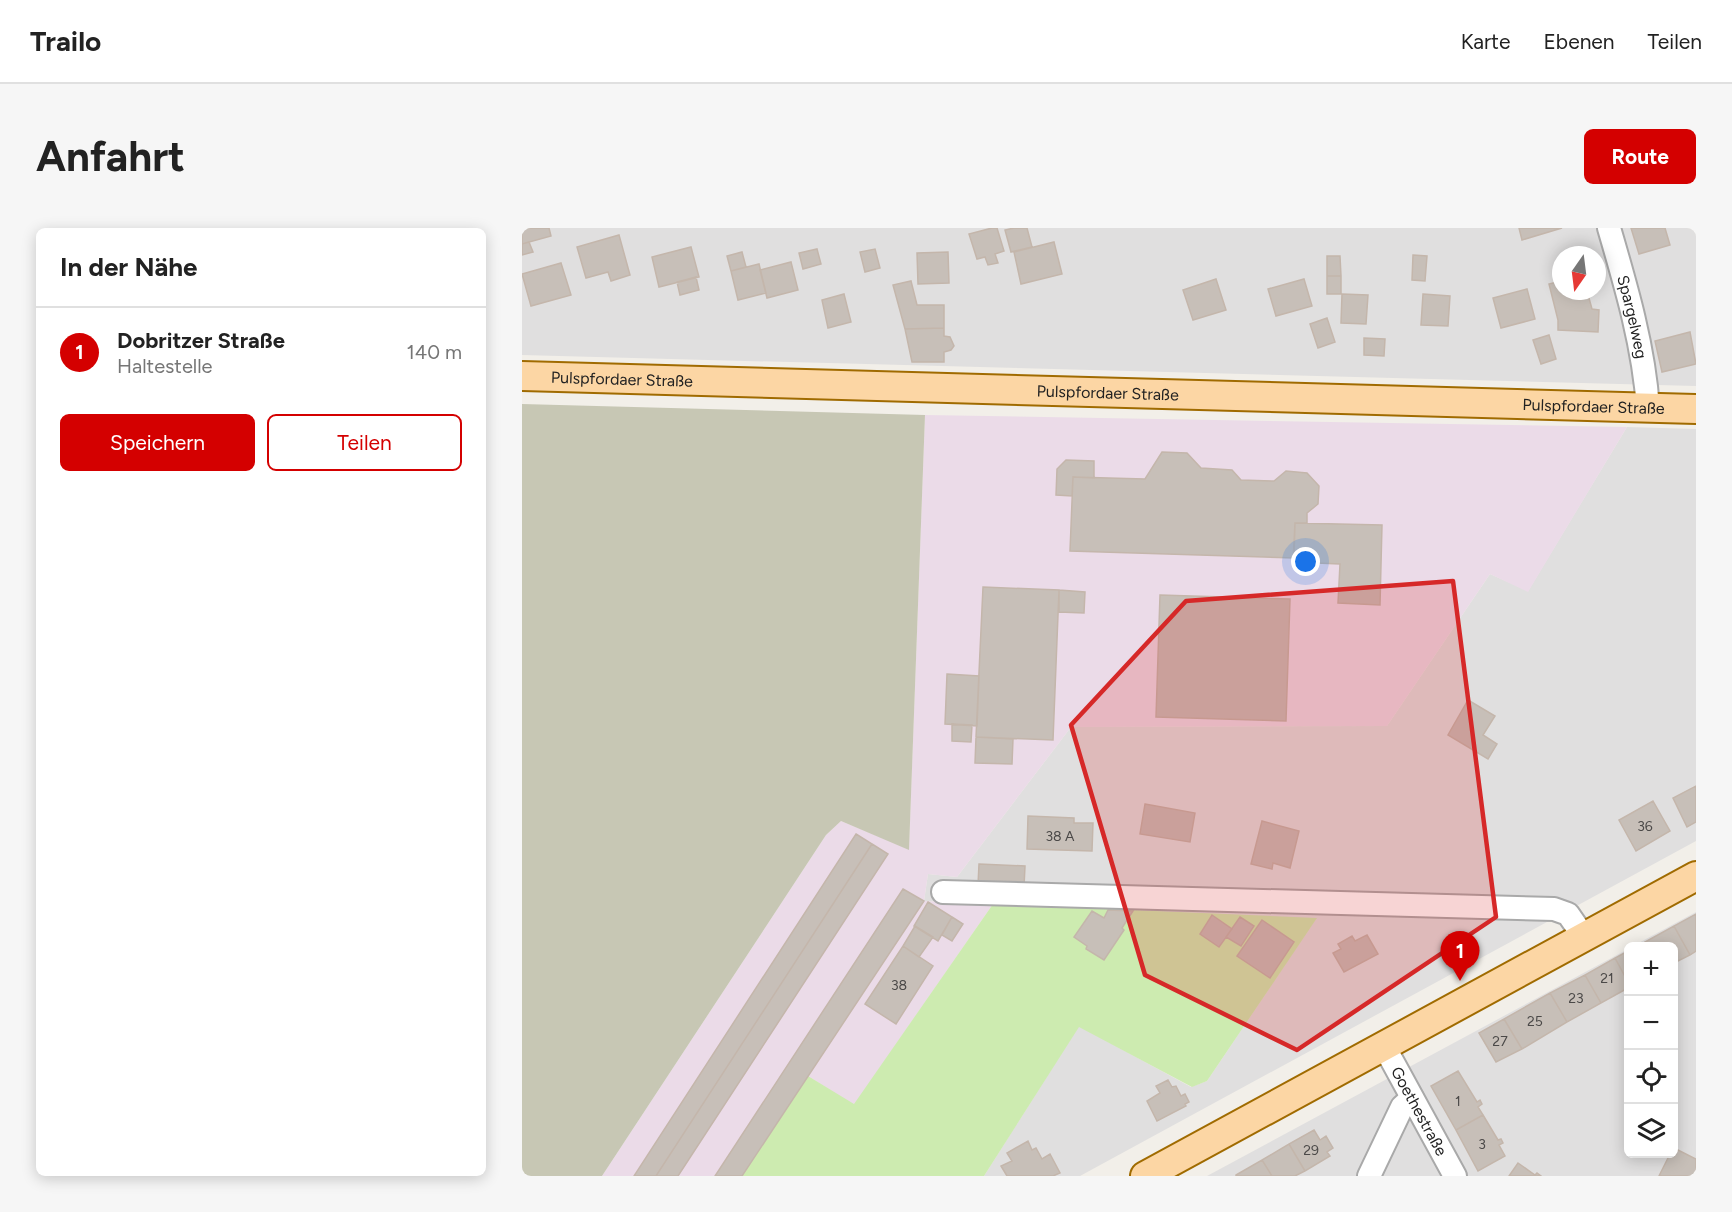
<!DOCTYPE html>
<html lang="de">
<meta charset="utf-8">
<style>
:root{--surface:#fff;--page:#f6f6f6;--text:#222;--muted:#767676;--line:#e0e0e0;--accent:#d40000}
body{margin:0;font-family:Figtree,sans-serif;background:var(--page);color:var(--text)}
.controls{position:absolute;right:18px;bottom:18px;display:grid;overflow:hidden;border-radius:9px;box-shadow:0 3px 15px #0003}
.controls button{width:54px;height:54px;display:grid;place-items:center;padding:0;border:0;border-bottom:2px solid var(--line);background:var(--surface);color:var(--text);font:30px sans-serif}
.compass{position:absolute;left:1030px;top:18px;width:54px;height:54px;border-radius:50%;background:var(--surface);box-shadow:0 3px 15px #0003;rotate:194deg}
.you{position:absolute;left:784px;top:334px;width:21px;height:21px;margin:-15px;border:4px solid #fff;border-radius:50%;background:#1a73e8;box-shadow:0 0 0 9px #1a73e833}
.badge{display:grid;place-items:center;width:39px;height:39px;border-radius:50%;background:var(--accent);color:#fff;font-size:20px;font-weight:700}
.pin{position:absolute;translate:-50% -50px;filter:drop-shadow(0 2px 3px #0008)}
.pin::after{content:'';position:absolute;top:32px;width:21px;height:18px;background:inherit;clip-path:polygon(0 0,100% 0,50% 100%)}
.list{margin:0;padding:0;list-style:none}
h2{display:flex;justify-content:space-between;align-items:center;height:78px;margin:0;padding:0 24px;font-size:26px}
h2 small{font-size:20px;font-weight:400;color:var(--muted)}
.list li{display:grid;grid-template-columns:39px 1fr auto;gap:18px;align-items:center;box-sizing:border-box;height:90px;padding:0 24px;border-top:2px solid var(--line)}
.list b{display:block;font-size:22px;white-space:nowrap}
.list p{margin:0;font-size:20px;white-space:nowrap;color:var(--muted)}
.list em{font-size:20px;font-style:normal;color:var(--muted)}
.actions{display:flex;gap:12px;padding:18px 24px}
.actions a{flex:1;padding:14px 0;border:2px solid var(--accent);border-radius:9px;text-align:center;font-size:21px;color:var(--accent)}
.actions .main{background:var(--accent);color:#fff}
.icon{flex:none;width:33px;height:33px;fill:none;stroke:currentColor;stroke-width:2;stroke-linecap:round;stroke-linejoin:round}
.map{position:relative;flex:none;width:1174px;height:948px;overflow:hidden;border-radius:9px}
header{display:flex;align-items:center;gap:36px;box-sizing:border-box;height:84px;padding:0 30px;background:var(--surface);border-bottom:2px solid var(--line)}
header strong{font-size:28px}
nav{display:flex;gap:33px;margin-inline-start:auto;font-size:21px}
.intro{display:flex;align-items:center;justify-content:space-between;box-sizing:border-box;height:144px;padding:0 36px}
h1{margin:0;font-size:42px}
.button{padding:15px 27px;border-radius:9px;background:var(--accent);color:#fff;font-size:21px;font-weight:700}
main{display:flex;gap:36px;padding:0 36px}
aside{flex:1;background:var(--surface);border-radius:9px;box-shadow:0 3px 15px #0003}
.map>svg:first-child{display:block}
</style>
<header>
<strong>Trailo</strong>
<nav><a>Karte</a><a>Ebenen</a><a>Teilen</a></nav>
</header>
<div class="intro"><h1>Anfahrt</h1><a class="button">Route</a></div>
<main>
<aside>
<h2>In der Nähe<small></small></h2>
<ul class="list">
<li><span class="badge">1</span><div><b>Dobritzer Straße</b><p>Haltestelle</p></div><em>140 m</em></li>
</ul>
<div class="actions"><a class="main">Speichern</a><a>Teilen</a></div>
</aside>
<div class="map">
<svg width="1174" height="948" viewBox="0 0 1174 948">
<rect width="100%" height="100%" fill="#f2efe9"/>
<!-- residential -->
<path fill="#e0dfdf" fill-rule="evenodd" d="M0,0H1174V158L0,127ZM1039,27H1075V63H1039Z
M1105,199L1174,201V613L558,948H462L557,798L669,859L685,853L794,691L402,673L406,646L435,649L549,499L865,498L968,346L1006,363Z
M1174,684V948H685L1106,721V926H1152V718H1111Z"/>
<!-- industrial -->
<path fill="#ebdbe8" d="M403,187L1105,199L1006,364L968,346L865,498L549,499L435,649L406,646L402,673L471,676L332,877L286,848L220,948H80L304,607L319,593L387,621Z"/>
<!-- construction -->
<path fill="#c7c7b4" d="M0,176L403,187L387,622L319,593L304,607L80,948H0Z"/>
<!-- grass -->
<path fill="#cdebb0" d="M471,676L795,690L685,853L670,859L557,799L462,948H220L286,848L332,876Z"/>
<!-- building -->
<path fill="#c7bfb8" stroke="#c4b6ab" stroke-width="1.5" d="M0,0H27L29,8L0,16Z
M470,0H475L482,23L473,26L476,35L466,37L463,29L455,31L447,6Z
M492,0H505L510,19L489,24L483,2Z
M997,0H1040L1000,12Z
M1109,0H1143L1148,17L1117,26Z
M97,7L108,47L89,53L86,44L64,50L55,19Z
M7,14L11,24L0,27V16Z
M532,14L540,46L499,56L492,24Z
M169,19L177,49L137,59L130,29Z
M295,21L299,36L281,41L277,25Z
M353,21L358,40L343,44L338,24Z
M220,24L224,39L209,43L205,28Z
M426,24L427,55L396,56L395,25Z
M891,27L905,28L903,53L890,52Z
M805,28H818L819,48H805Z
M269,34L276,62L245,70L238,42Z
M39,35L49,67L9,78L0,46Z
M237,36L244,65L216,72L209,43Z
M805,48H819V66H805Z
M174,49L177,62L158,67L155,54Z
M694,51L704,82L671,92L661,62Z
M782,51L790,78L754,88L746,61Z
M389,53L395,77H422V100L383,101L371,57Z
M1039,53V63H1065L1070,81L1077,82L1076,104L1036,102V92L1027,56Z
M1005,61L1013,91L979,100L971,70Z
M322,66L329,94L306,100L300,72Z
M820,66L846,67L844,96L819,95Z
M901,66L928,68L926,98L899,97Z
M805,90L813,114L796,120L788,96Z
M422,100V108L428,109L432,118L429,122L422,124V134H390L383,101Z
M1168,104L1174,136L1140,144L1133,113Z
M1027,107L1034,131L1019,136L1011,112Z
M842,110L863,111L862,128L842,127Z
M640,224L665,225L679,240L710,242L719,252L752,253L764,243L785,245L797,258L796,276L785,285V295H773L772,330L548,323L551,249L623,251Z
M544,232L572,233V250L551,249L550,268L534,267L535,241Z
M773,295L860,297L858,377L816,375L818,336L771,334Z
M461,359L537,362L531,512L454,509Z
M537,362L563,364L562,385L537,384Z
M638,367L768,371L764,493L634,489Z
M425,446L457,448L455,498L423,496Z
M946,472L973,488L961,507L975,516L966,531L926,507Z
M430,496L450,497L449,514L430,513Z
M454,509L491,511L490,536L453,535Z
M1174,558V594L1165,599L1151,570Z
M1131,573L1148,603L1114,623L1097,592Z
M623,576L673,585L668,614L618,606Z
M506,588L552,590V595H571L570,623L505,621Z
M740,593L777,603L768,640L751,635L750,641L729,636Z
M334,606L350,616L134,948H112Z
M350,616L366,626L156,948H134Z
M457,636L503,638L502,659L456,657Z
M381,661L402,673L220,948H193Z
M406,674L430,689L416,713L392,698Z
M586,682L611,683L600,700L602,702L582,732L564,721L565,718L552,709L570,683L582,690Z
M1174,686V723L1168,727L1152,698Z
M690,687L710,701L697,719L678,706Z
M430,689L441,696L430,713L420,707Z
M718,689L732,698L719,718L704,709Z
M740,692L772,714L748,750L715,728Z
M393,698L411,709L397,729L381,718Z
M1152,698L1168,727L1152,735V718H1126L1123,714Z
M845,707L856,726L822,744L811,725L819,721L816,716L830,708L833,713Z
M381,718L411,738L374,796L343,776Z
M1106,723V754L1093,730Z
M1093,730L1106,754V760L1079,775L1063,747Z
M1063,747L1079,775L1045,794L1028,765Z
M1028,765L1045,794L1000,821L982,791Z
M982,791L1000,821L974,834L957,805Z
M936,843L955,874L958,872L960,876L956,879L961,887L934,902L909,858Z
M646,852L650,859L654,858L659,868L663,866L667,874L663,876L664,878L635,893L625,873L638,865L634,858Z
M961,887L976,912L979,911L981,915L977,917L983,928L956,943L934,902Z
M792,902L798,912L804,908L811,920L805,924L808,928L783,943L767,916Z
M506,913L510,922L514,920L520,931L528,926L538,945L531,948H485L479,938L490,933L485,925Z
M767,916L783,943L773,948H750L740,932Z
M1152,920L1174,931V948H1137L1148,926H1152Z
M740,932L750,948H714V947Z
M996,935L1013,947L1015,945L1019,948H987Z"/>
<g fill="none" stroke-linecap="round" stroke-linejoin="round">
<!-- minor casing -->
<g stroke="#a9a9a9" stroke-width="26">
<g id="minor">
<path id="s1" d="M1087,0C1104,58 1122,119 1126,180"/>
<path d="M421,664L1032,681L1046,686L1062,709"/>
<path id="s2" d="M862,818L933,948"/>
<path d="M847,948L880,879L890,870"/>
</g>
</g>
<!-- major casing -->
<g stroke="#a06b00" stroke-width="32">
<g id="major">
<path id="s3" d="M0,148L1174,181"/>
<path d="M623,948L1174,648"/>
</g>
</g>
<!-- minor -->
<use href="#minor" stroke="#fff" stroke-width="22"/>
<!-- major -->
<use href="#major" stroke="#fcd6a4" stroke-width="28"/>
</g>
<!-- marked area -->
<path fill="#d62828" fill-opacity="0.2" stroke="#d62828" stroke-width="4.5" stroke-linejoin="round" d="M931,353L974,689L775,822L623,747L549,497L664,373Z"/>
<g text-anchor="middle" stroke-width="6" stroke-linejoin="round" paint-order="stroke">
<!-- number labels -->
<g font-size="14" fill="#4b4948">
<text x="1123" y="603">36</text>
<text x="538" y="613">38 A</text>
<text x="1085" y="755">21</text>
<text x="377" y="762">38</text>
<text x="1054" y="775">23</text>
<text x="1013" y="798">25</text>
<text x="978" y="818">27</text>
<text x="936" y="878">1</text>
<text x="960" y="921">3</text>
<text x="789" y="927">29</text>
</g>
<!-- street labels -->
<g font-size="16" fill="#222" stroke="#fff">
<text dy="6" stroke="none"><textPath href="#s1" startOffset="92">Spargelweg</textPath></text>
<text dy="6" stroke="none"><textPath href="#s3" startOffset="100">Pulspfordaer Straße</textPath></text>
<text dy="6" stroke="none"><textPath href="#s3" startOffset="586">Pulspfordaer Straße</textPath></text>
<text dy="6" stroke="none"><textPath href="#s3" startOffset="1072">Pulspfordaer Straße</textPath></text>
<text dy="6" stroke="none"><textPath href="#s2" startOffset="74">Goethestraße</textPath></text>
</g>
</g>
</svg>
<div class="controls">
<button>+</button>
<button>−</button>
<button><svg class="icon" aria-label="locate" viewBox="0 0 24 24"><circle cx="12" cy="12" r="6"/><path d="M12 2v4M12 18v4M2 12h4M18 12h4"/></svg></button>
<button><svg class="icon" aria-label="layers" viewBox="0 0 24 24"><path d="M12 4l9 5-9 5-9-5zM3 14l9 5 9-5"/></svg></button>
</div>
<svg class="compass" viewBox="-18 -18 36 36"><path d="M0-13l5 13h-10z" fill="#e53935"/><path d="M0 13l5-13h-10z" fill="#767676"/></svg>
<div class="you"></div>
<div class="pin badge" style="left:938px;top:753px">1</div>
</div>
</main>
